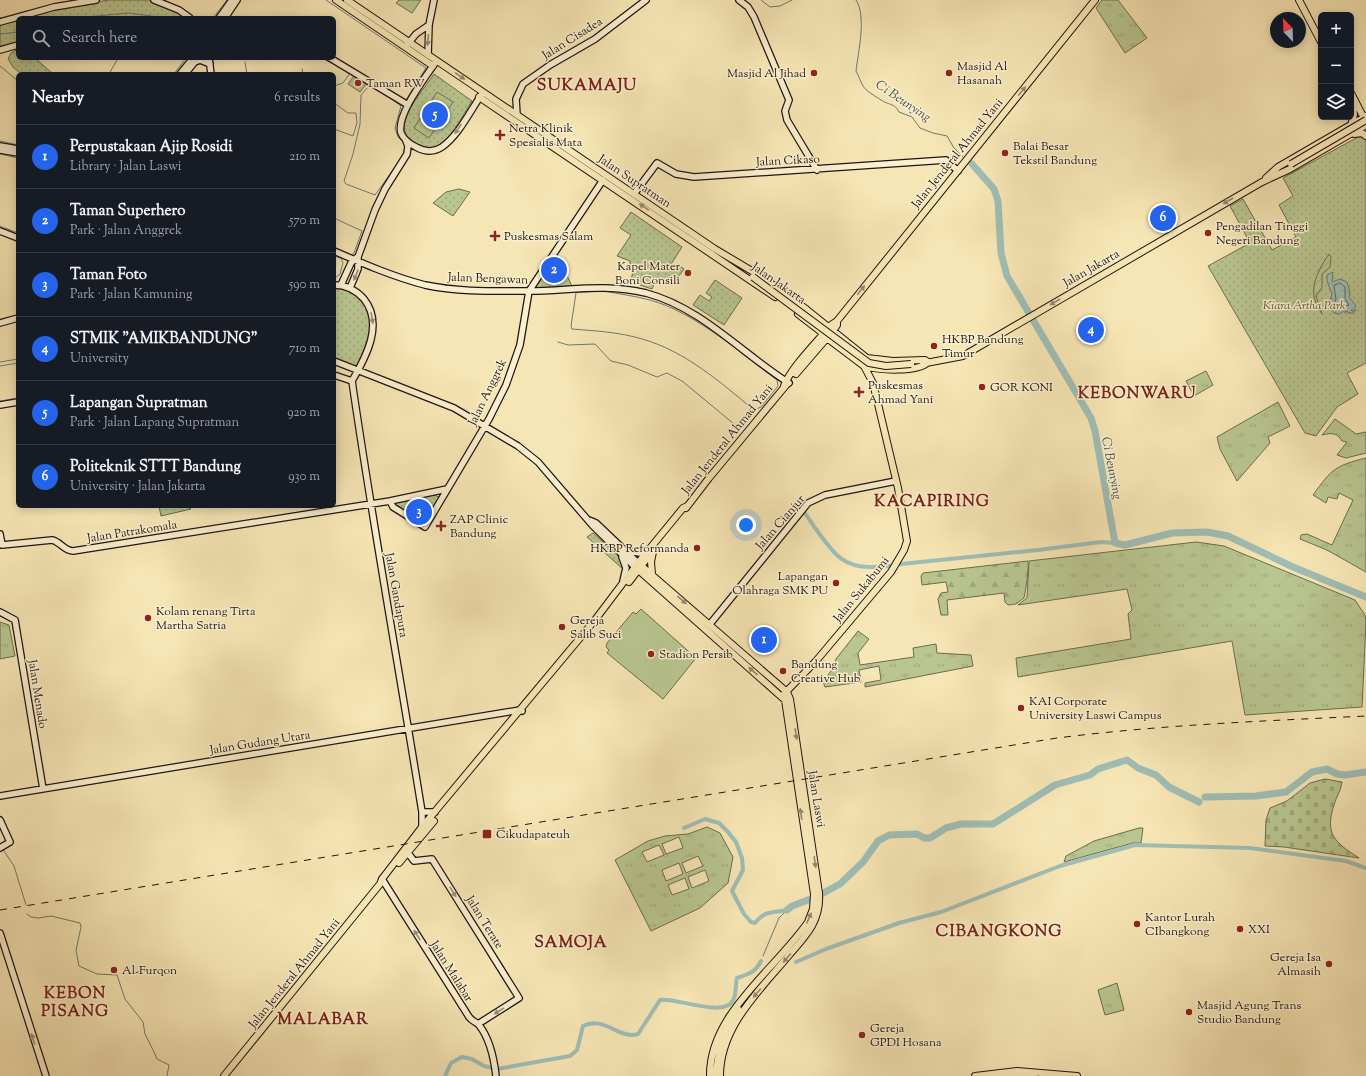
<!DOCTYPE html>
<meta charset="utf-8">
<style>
:root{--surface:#171b24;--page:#20242c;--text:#f1f3f6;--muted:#9ea1a6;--line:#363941;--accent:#2563eb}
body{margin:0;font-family:"Sorts Mill Goudy",serif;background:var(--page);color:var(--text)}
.controls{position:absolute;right:12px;top:12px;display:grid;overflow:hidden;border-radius:6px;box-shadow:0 2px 10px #0003}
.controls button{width:36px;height:36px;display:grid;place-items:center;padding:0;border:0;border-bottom:1px solid var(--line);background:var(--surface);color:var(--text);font:20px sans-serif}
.compass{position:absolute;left:1270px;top:12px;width:36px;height:36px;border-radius:50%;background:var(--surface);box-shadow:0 2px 10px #0003;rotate:337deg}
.you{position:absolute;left:746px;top:525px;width:14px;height:14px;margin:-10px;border:3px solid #fff;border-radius:50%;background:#1a73e8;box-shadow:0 0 0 6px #1a73e833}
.badge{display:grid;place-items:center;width:26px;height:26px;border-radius:50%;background:var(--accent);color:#fff;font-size:13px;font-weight:700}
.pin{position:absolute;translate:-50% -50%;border:2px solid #fff;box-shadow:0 1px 4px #0006}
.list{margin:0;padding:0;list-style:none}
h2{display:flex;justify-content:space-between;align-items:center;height:52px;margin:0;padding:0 16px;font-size:17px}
h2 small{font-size:13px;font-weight:400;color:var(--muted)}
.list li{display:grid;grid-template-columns:26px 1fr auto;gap:12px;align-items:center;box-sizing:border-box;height:64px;padding:0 16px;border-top:1px solid var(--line)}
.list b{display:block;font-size:15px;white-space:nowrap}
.list p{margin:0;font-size:13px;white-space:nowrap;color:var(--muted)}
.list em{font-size:13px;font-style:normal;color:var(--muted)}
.icon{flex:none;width:22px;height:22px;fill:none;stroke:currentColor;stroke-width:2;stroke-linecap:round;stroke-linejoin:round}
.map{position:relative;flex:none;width:1366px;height:1076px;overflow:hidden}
.search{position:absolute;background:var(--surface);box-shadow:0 2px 10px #0003;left:16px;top:16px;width:320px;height:44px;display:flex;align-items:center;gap:10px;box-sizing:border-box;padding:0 14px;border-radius:6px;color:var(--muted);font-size:15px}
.panel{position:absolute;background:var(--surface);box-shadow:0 2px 10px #0003;left:16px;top:72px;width:320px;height:436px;border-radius:6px}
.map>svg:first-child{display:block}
</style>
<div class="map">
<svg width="1366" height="1076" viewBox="0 0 1366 1076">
<defs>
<pattern id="grass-tufts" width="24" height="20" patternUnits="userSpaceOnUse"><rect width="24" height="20" fill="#b9c690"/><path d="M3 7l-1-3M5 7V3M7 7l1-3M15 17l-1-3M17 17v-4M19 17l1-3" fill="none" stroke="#9fa97b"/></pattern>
<pattern id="forest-firs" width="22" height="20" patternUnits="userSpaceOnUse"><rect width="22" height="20" fill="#b9c690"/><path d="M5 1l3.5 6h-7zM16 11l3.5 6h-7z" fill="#9fa97b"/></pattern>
<pattern id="cemetery-stones" width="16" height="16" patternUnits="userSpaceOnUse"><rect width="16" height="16" fill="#b9c690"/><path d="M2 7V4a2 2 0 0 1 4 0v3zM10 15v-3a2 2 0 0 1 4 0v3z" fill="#9fa97b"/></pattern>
<pattern id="park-dots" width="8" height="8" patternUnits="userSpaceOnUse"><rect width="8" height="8" fill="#b9c690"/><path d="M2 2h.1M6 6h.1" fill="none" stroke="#9fa97b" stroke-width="1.8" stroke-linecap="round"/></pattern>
<pattern id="garden-furrows" width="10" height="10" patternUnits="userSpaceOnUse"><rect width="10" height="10" fill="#b9c690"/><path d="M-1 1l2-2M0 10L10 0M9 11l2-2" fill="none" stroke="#9fa97b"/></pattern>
<pattern id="water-ripples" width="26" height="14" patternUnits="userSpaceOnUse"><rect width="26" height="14" fill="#9fbeb6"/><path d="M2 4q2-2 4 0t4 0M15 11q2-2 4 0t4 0" fill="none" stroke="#88a29b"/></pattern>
</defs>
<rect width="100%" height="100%" fill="#f7e6b5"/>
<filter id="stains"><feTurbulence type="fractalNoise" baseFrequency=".005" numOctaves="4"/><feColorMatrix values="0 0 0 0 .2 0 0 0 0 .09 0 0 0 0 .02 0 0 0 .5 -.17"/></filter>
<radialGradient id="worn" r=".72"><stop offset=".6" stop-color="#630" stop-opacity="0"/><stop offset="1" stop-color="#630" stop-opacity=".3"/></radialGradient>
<!-- grass -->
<path fill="url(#grass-tufts)" stroke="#6c6c50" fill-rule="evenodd" d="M1102,0H1118L1147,38L1125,53L1096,8Z
M1206,371L1213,385L1194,396L1186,381Z
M1278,402L1290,426L1268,437L1270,443L1237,481L1220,449L1217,437Z
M1335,419L1356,434L1366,432V453L1346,458L1337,455L1347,442L1342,441C1337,432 1331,433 1322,435Z
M1366,458V572L1327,550L1300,539L1301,535L1307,534L1332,545L1353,500L1339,493L1337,499L1328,497L1326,503L1313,495C1332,469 1334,466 1366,458Z
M1196,542L1224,546L1355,600L1365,615L1366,622L1362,707L1245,715L1232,641L1018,677L1016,658L1131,639L1128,614L1132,610L1127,589L1018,605L1027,598L1029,561Z
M0,622L9,625L15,656L0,659Z
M858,631L869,639L858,653L860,665L914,657L913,648L936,644L937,653L971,655L973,666L865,687V683L881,680L879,666L859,670L861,682L825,687L823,682L834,667L836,659Z
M707,827L720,833L733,857L728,883L700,908L651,931L615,860L648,841L665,836L688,834ZM679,837L683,848L666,854L662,844ZM659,845L664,855L647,862L642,852ZM698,856L703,866L686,873L682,863ZM679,863L683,874L666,881L662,870ZM705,870L709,881L692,888L688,877ZM685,878L689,889L672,895L668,885Z
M1139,828H1143L1141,843H1133L1064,862L1066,856L1094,841Z
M1117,983L1124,1010L1105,1015L1098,990Z"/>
<!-- forest -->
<path fill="url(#forest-firs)" stroke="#6c6c50" d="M1028,561C1029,570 1026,588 1024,598L1016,604L1008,605L1005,602L1004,593L947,600L948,615H941L938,599L941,593L948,592L946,582L922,585L921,576L923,573Z"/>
<!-- cemetery -->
<path fill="url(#cemetery-stones)" stroke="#6c6c50" d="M1325,779L1342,782C1341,791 1336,797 1334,805C1324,835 1336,843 1359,858L1284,847L1265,846L1266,820L1270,808L1287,801L1310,783Z"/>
<!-- park -->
<path fill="url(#park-dots)" stroke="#6c6c50" d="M109,0H152L169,4L189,18H20L50,9Z
M18,19V43L0,47V24Z
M18,49V58H35L53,74H21L13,67L8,59L11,53Z
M434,74L472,101C463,114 448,147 430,149C424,150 419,146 413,143C406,138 403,130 405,121C409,105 425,88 434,74Z
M1358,137H1363L1366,140V363L1347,373L1358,394L1337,407L1316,436L1305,433L1208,266L1250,243L1230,206L1243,199L1272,250L1296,237L1279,205L1293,196L1283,178Z
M459,189L470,192L453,216L433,203L446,192Z
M631,212L682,247L670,266L676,270L680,266L684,269L672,285L665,281L661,285L655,283L652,289L631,282L633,270L630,266V261L617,256L631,235L620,228Z
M556,253L572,286L531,289Z
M715,280L742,298L724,325L693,305L700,295L709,301L712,297L706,293Z
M334,286C339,287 348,288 352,291C355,292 358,297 361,300C379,320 366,345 357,367L334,358Z
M434,495L439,497L440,500L422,522L394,503Z
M159,506H187L191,509L161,516Z
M593,533L622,559L624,570L587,537Z"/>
<!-- garden -->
<path fill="url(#garden-furrows)" stroke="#6c6c50" d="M1329,254L1331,257L1330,267L1322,274V288L1316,296L1322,314C1306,293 1316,273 1329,254Z"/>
<!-- pitch -->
<path fill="#b9c690" stroke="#6c6c50" d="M399,0H421L412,13L396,3Z
M356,73L368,82L360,92L348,84Z
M437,92L453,102L429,138L414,128Z
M641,609L696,658L663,699L607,653L609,650L606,647L607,643L633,612L636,614Z"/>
<!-- water -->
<path fill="url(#water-ripples)" stroke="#6c7a73" d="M1333,272L1332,282L1340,279L1347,282L1350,292L1349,297L1356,306L1354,308L1356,311L1351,310L1354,312L1352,314L1350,312L1349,314L1347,311L1345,313V310L1340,314L1334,313L1329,308L1332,294L1327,281V275Z"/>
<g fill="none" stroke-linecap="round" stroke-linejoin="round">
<!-- shore -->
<path stroke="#5f6862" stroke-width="1" d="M1340,283L1345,287V298L1349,305L1336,309L1333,307L1336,299L1334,286Z"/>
<!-- stream -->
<path stroke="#6c7a73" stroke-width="1" d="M165,0L175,6
M326,0L426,68L406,100
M761,0L770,7L780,6L792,0
M856,0C867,16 858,53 856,71C859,76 860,81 863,86C866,91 875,96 881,100C888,105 895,103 899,112L912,117L920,128L933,133L947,136L954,148L963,157
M9,17L74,0
M0,18H6
M76,18L128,13L167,18
M213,18L227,0
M0,34L18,32
M213,58V71
M321,58L341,67
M245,62L247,74
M345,64L368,78
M0,66L18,81
M302,69L303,74
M109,74L118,58
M174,74L186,58
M370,85L361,95L360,124L353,154L344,181L346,184L375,195L398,163
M334,86L343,83L350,73
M383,93L401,106L395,128L398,137
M334,103L348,113H356L357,123L353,136L334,129
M398,137L404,143
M0,141L18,145
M0,154L18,158
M403,156L405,146
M334,218L362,231L354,253L351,255
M0,226L4,228
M5,228L18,233
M334,256L341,258L343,263L340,274L334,279
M604,291C619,294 635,296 650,300C694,312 741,353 777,380L778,386L761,407L754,410C720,382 685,351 642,339C619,332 596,331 572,329L571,326L576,293Z
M558,342L568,345L595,344L611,361L628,365L657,377L667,373L682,381L734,424
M0,362L18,359
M0,366L18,363
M0,401L18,398
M2,848L14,866L26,905
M27,914L31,917L38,918L51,916L80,923L81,927L76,950L79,966L97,974L117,975L125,999L143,1022L145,1034L155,1054L157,1059L169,1065L167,1076
M763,956L779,918L787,910"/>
<!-- canal -->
<path stroke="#9fbeb6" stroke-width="4" d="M798,506C806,513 809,519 815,528C832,550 840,567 870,567C881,567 890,567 901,564L1038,550L1101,542L1115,543
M684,828L705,819L719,823L728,832L736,842L742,858L743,870L732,891L744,914L751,922L755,923C766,910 771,913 787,910
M796,962L826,949L899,923L941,912L1060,866L1135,845L1250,848L1346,861L1366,868
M445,1076L451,1063L462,1057L472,1059L484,1066L497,1069L570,1056L577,1050L583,1026C604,1015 619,1040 638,1034L660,1000C674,997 721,1017 732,1002C737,996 735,985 737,978C748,974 755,973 761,961"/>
<!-- river -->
<path stroke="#9fbeb6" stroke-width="7" d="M972,164L994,189L998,201L1001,253L1007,276L1091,418L1095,431L1115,543L1125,545L1172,533L1207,532L1228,536L1293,567L1366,597
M1205,797L1256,796L1286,792L1312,772L1327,769L1337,774L1345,775L1366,772
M787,910L792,906L816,897L840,884L863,862L878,841L889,835L917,834L924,838H930L946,828L961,824H993L1055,785L1090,775L1098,769L1127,760L1138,768L1156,775L1169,787L1199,802"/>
<!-- secondary casing -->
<g stroke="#1f130f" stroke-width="8">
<path id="secondary" d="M154,0L179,10L190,18
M739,0L748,7L754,17L789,100L785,111L787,120L817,170
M219,18L232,0
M225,18L237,0
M0,22L54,7L96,0
M407,45L416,34L429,25
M0,50L18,45
M428,55L429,25L434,0
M209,58L211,74
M330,58L408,105
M195,62L200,60L210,64
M435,63C425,78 396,115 401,133C404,140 410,144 416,147C425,152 433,153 442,147C459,135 470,111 482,94
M180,74L193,58
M185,74L198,58
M517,115L516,99L523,84L550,65L595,39L646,0
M0,146L18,149
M0,150L18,153
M634,194L657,163L676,174L694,177L946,160L958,171
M0,231L18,238
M334,251C364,264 394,277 425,285C458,292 494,291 528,291C569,291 604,283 646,293C702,308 741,353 789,383
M334,285C345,285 356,290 364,299C384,324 366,357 352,381
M341,285L351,263L356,258
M350,288L358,269V257L375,210L385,189L407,154L408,146L406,141
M0,323L18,318
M334,361L454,408L518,446L538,462L593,526L635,567
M334,375L352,381
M352,381C373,526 399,669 422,812V827
M0,405L18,402
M390,501L393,507L425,527L489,419L506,385L520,345L529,291L603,180
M589,520L596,523L638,563
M0,534L2,545
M2,545L52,540C61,542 64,551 73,551L390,501L447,489
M627,551L640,553L649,549
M622,557L626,568L623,581
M0,612L15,620L43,789
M710,624L808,503L825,495L896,481
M0,796L520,710L522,711
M422,812H435
M0,820L10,842L0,848
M408,853L414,861L432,859L519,998L478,1024
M382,879L469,1017C472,1021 476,1022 479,1025C490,1039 494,1058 496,1076
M0,933L46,1076"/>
</g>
<!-- primary casing -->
<g stroke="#1f130f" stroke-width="8">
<path id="primary" d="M336,0L433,66
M347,0L715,249L762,277L806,309L867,358L893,361L925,360L928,362
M1299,0L1321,42
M1351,93L1365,120
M479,97L775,297
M1351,125L1354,115L1353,105
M1354,134L1362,133L1366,136
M1266,178L1278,167L1366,116
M798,314L824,334
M827,338L864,366C878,370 918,373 928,362
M926,363L963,356L1262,182L1290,169L1366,125
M796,374L833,331L837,325V321
M784,386C791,367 818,341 831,325L837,321L1095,0
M686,508L709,478L787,384
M638,563L787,692L790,699L819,893C821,920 807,935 790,954C761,989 720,1026 720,1076
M635,567L785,700L814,894L813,909L808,922C776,969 709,1014 710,1076
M652,574L651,562L653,552
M629,582L652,552
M784,694L816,661L891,572L904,550L907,541L898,488L873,383L864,366
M399,863L434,821
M224,1076L380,884L382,879L422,827L595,620L638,563L683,508L687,506
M715,1076L720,1047L738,1009
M975,1076L1017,1071L1077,1076
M1003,1076H1034"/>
</g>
<!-- secondary -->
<use href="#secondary" stroke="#faefcf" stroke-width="5.5"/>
<!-- primary -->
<use href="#primary" stroke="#f7e6b5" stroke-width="6"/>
<!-- rail -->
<path stroke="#1f130f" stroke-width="1" stroke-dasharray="7 7" stroke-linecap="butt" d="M0,910L1057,738C1160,725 1263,721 1366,716"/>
<!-- primary-bridge casing -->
<g stroke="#1f130f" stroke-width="8" stroke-linecap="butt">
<path id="primary-bridge" d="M1291,164L1366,120
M753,277L869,363L886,366L911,364"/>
</g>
<!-- primary-bridge -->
<use href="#primary-bridge" stroke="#f7e6b5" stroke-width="6"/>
</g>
<!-- one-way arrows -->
<defs><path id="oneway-solid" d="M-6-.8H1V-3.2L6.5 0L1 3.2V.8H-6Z"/></defs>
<g fill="#978c79">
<use href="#oneway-solid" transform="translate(428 40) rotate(94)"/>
<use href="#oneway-solid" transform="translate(458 129) rotate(124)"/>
<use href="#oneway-solid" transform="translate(356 275) rotate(112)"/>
<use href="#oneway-solid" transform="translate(372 318) rotate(81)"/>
<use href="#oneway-solid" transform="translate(453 892) rotate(58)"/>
<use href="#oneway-solid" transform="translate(417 935) rotate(-122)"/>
<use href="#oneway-solid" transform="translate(499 1011) rotate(148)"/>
<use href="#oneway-solid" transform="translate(33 1039) rotate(-108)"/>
</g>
<g fill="#96876a">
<use href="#oneway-solid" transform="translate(460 76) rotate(34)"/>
<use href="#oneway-solid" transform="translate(1022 91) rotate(-50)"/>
<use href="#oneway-solid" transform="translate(1228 201) rotate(150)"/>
<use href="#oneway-solid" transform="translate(644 207) rotate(-146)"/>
<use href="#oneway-solid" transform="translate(861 290) rotate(-51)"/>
<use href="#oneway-solid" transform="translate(1055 302) rotate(150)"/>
<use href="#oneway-solid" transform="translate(682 600) rotate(40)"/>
<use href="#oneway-solid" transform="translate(753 671) rotate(-139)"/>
<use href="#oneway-solid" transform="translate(796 734) rotate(81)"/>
<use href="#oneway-solid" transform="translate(801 814) rotate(-98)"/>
<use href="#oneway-solid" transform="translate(815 862) rotate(82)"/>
<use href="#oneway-solid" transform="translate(809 918) rotate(-67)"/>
<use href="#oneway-solid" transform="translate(787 958) rotate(130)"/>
<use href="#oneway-solid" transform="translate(757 993) rotate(131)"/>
</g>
<!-- markers -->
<g fill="#8f2418" stroke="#faefcf" stroke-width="1.5">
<circle cx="814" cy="73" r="4"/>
<circle cx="949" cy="73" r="4"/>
<circle cx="358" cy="83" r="4"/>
<path d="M498 129h4v4h4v4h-4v4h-4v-4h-4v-4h4z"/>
<circle cx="1005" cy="153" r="4"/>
<circle cx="1208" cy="233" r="4"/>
<path d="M493 230h4v4h4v4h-4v4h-4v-4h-4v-4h4z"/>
<circle cx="688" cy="273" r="4"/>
<circle cx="934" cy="346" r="4"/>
<circle cx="982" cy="387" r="4"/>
<path d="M857 386h4v4h4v4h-4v4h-4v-4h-4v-4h4z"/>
<path d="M439 520h4v4h4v4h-4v4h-4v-4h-4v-4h4z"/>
<circle cx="697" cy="548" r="4"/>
<circle cx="836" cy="583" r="4"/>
<circle cx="148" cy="618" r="4"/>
<circle cx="562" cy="627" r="4"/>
<circle cx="651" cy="654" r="4"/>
<circle cx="783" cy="671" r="4"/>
<circle cx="1021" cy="708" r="4"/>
<rect x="482" y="829" width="10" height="10" rx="2"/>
<circle cx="1137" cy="924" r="4"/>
<circle cx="1240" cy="929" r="4"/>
<circle cx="1329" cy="964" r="4"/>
<circle cx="114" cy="970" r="4"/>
<circle cx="1189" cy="1012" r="4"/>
<circle cx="862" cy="1035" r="4"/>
</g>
<g text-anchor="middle" stroke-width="3" stroke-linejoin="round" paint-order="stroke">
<!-- street labels -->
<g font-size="12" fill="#1f130f" stroke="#faefcf">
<text transform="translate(572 38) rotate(-32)" y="4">Jalan Cisadea</text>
<text transform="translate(957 153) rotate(-51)" y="4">Jalan Jenderal Ahmad Yani</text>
<text transform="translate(788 160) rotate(-3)" y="4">Jalan Cikaso</text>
<text transform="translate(635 181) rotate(34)" y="4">Jalan Supratman</text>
<text transform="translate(1091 268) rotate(-30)" y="4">Jalan Jakarta</text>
<text transform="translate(488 278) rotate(2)" y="4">Jalan Bengawan</text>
<text transform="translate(779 283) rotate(35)" y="4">Jalan Jakarta</text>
<text transform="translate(487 392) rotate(-64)" y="4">Jalan Anggrek</text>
<text transform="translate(727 439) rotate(-51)" y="4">Jalan Jenderal Ahmad Yani</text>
<text transform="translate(780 522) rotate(-49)" y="4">Jalan Cianjur</text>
<text transform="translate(132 531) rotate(-9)" y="4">Jalan Patrakomala</text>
<text transform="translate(861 589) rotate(-51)" y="4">Jalan Sukabumi</text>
<text transform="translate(397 595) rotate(80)" y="4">Jalan Gandapura</text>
<text transform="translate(38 694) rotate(81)" y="4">Jalan Menado</text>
<text transform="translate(260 742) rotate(-9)" y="4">Jalan Gudang Utara</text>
<text transform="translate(817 799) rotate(81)" y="4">Jalan Laswi</text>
<text transform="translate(485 922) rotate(58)" y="4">Jalan Terate</text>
<text transform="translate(452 971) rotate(58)" y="4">Jalan Malabar</text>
<text transform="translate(294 973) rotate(-51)" y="4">Jalan Jenderal Ahmad Yani</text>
</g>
<!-- poi labels -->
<g font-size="12" fill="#1f130f" stroke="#faefcf" text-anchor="start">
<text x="957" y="70">Masjid Al<tspan x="957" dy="14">Hasanah</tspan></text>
<text x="806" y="77" text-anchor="end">Masjid Al Jihad</text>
<text x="366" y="87">Taman RW</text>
<text x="509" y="132">Netra Klinik<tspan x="509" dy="14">Spesialis Mata</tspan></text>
<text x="1013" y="150">Balai Besar<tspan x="1013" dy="14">Tekstil Bandung</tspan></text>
<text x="1216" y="230">Pengadilan Tinggi<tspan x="1216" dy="14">Negeri Bandung</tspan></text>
<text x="504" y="240">Puskesmas Salam</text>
<text x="680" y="270" text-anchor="end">Kapel Mater<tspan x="680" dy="14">Boni Consili</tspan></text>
<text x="942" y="343">HKBP Bandung<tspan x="942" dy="14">Timur</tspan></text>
<text x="868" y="389">Puskesmas<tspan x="868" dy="14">Ahmad Yani</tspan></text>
<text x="990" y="391">GOR KONI</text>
<text x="450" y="523">ZAP Clinic<tspan x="450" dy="14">Bandung</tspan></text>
<text x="689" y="552" text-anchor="end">HKBP Reformanda</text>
<text x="828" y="580" text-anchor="end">Lapangan<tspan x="828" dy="14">Olahraga SMK PU</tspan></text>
<text x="156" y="615">Kolam renang Tirta<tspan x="156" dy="14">Martha Satria</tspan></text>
<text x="570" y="624">Gereja<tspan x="570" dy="14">Salib Suci</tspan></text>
<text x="659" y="658">Stadion Persib</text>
<text x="791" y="668">Bandung<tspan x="791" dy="14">Creative Hub</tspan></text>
<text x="1029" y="705">KAI Corporate<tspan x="1029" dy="14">University Laswi Campus</tspan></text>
<text x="496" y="838">Cikudapateuh</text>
<text x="1145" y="921">Kantor Lurah<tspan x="1145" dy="14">CIbangkong</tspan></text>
<text x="1248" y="933">XXI</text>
<text x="1321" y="961" text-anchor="end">Gereja Isa<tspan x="1321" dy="14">Almasih</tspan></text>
<text x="122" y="974">Al-Furqon</text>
<text x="1197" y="1009">Masjid Agung Trans<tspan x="1197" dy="14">Studio Bandung</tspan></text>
<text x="870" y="1032">Gereja<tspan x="870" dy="14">GPDI Hosana</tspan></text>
</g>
<!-- park labels -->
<g font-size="12" font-style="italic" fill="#55523c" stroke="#faefcf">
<text x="1304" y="309">Kiara Artha Park</text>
</g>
<!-- water labels -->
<g font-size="13" font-style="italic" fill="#4c4f49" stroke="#faefcf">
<text transform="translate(904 100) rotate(34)" y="5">Ci Beunying</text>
<text transform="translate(1113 468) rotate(79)" y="5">Ci Beunying</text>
</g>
<!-- district labels -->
<g font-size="16" font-weight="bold" letter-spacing="1" fill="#7a1f14" stroke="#faefcf">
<text x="587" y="90">SUKAMAJU</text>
<text x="1137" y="398">KEBONWARU</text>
<text x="932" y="506">KACAPIRING</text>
<text x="999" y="936">CIBANGKONG</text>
<text x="571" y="947">SAMOJA</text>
<text x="75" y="998">KEBON<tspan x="75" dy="18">PISANG</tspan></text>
<text x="323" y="1024">MALABAR</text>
</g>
</g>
<rect width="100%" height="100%" filter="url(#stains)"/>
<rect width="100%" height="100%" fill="url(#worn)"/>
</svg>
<div class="controls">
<button>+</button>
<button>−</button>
<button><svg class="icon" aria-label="layers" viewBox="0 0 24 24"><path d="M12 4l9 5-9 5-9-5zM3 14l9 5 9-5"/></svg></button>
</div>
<svg class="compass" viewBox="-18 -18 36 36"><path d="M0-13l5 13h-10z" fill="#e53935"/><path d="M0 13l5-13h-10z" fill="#9ea1a6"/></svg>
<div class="you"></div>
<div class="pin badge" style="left:764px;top:640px">1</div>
<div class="pin badge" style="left:554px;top:270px">2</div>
<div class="pin badge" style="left:419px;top:512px">3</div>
<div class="pin badge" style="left:1091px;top:330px">4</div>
<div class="pin badge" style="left:435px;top:115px">5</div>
<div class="pin badge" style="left:1163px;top:218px">6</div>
<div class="search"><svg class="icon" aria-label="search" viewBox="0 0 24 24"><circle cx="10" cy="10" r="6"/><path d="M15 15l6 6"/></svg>Search here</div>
<section class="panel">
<h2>Nearby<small>6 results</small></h2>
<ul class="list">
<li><span class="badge">1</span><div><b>Perpustakaan Ajip Rosidi</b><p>Library · Jalan Laswi</p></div><em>210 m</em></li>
<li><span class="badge">2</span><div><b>Taman Superhero</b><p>Park · Jalan Anggrek</p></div><em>570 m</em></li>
<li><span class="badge">3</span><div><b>Taman Foto</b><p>Park · Jalan Kamuning</p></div><em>590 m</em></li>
<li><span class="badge">4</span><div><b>STMIK &quot;AMIKBANDUNG&quot;</b><p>University</p></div><em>710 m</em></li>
<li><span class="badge">5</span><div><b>Lapangan Supratman</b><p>Park · Jalan Lapang Supratman</p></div><em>920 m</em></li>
<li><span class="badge">6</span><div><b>Politeknik STTT Bandung</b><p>University · Jalan Jakarta</p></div><em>930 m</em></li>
</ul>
</section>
</div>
